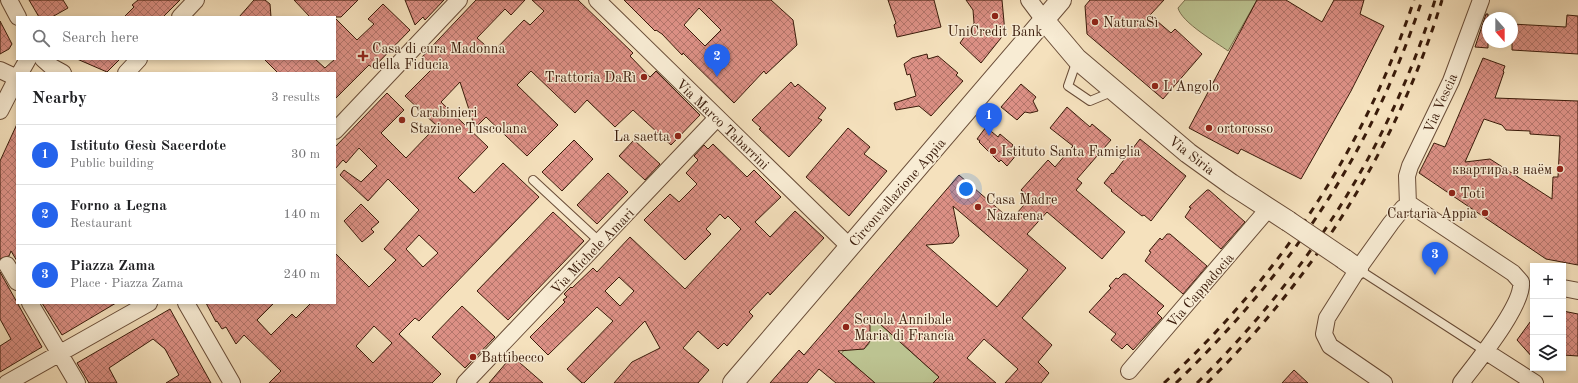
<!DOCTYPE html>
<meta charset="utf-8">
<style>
:root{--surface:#fff;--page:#f6f6f6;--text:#202124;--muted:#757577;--line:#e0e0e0;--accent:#2563eb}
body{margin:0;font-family:"Old Standard TT",serif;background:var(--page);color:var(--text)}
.controls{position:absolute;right:12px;bottom:12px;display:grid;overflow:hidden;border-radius:0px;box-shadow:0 2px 6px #0003}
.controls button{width:36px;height:36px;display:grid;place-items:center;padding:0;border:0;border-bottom:1px solid var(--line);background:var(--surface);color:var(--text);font:20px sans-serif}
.compass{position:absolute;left:1482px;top:12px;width:36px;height:36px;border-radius:50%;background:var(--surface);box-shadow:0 2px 6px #0003;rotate:159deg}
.you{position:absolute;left:966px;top:189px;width:14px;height:14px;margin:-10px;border:3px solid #fff;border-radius:50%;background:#1a73e8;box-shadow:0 0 0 6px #1a73e833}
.badge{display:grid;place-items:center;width:26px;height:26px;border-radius:50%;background:var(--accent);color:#fff;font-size:13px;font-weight:700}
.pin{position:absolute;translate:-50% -33px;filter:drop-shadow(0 1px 2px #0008)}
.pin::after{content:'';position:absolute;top:21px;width:14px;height:12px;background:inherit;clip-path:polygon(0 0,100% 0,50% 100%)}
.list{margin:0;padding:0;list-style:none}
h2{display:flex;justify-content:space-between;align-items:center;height:52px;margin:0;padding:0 16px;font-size:17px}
h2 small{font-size:13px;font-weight:400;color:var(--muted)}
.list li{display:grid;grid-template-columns:26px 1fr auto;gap:12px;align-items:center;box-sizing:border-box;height:60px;padding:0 16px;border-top:1px solid var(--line)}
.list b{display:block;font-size:15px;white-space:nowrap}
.list p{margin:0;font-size:13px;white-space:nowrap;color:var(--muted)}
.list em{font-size:13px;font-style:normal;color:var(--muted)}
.icon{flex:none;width:22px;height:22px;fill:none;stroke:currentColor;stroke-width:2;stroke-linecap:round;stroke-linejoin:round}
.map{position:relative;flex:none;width:1578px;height:383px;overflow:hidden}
.search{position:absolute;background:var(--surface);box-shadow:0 2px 6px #0003;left:16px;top:16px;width:320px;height:44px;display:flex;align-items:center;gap:10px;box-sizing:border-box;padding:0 14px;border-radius:0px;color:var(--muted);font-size:15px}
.panel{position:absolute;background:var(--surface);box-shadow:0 2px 6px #0003;left:16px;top:72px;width:320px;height:232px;border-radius:0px}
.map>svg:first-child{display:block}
</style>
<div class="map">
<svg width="1578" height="383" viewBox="0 0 1578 383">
<defs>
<pattern id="building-cross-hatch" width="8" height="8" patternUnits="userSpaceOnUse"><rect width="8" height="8" fill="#dc9085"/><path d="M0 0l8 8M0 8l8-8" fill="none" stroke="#b3756b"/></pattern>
</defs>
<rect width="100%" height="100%" fill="#f5e1bd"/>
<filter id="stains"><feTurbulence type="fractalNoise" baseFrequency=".005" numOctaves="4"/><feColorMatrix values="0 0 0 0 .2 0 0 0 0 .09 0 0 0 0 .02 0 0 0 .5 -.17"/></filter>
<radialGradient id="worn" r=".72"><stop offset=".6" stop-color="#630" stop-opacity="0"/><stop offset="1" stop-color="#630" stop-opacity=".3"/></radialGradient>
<!-- green -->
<path fill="#bcc391" stroke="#7b6f4e" d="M1185,0H1257L1228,51C1216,42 1182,23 1178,8Z
M872,317L939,377L933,383H875L841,354L851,341L861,349C865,349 869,345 870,341L861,331Z"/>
<!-- building -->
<path fill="url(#building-cross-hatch)" stroke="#3a1b0a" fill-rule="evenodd" d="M29,0H63L68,8L52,17H39Z
M138,0H180L163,17H124L134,7L132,5Z
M254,0H265L270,4L271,17H239Z
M294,0H358L341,17H310Z
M405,0H444L425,20L423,17L415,25Z
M476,0H525L511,15L505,9L477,38L493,52L524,20L530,25L544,11L532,0H578L633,53L630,56L650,77L656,71L700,115L671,145L633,110L615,127L587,100L575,113L531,71L517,85L558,125L527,156L486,117L475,128L460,82L441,102L488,147L458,178L474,193L503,163L539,197L419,321L415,318L399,334L441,374L432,383H269L281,371L244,335L236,344L226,327L222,329L217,321L216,322L206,303H274L257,320L271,335L292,314L296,318L311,303H335V253L369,287L396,260L384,249L419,210L388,179L368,201L340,175L344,170L361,182L377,166L359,148L346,163L343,160L335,169V147L387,93L404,110L381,133L406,158L430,133L437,126L405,96L432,69L421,58ZM419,235L438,253L423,267L406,249ZM374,326L392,343L373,363L356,346Z
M624,0H771L793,20L797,45L766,74L764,71L734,103L683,53L682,55L662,34L656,30L655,31ZM699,8L721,30L705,46L684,25Z
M888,0H934L941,27L897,37L894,25L896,23Z
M966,0H1002L1005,33L981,63L960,43L974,23L973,10Z
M1090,0H1164L1150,15L1171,33L1175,29L1202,54L1163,99L1087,34L1085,6Z
M1257,0H1286L1322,22L1334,0H1364L1360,14L1384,26L1351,91L1301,179L1241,149L1238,154L1189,128Z
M383,4L410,30L373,68L369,65L335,99V73H278L264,59H315L325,68L335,59V18L357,40L374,24L368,19Z
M1486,14H1488V48L1475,47Z
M1567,15L1578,16V54L1512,50V24L1566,27Z
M0,21L12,44L9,49L0,54Z
M927,54L928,59L938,56L958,73L956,75L963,81L931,116L919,106L896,110L894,103L916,96L910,74L907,75L904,64L912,58Z
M1483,58L1505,66L1503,71L1504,72L1495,98L1578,101V265L1546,259L1419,173L1434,143L1445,147ZM1484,119L1502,125L1506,130L1530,131V134L1560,136L1558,177H1553L1552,199L1490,159L1465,162Z
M77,59H120L107,72Z
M791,82L795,87L798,84L826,108L818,118L822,120L789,157L759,129L761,128L752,120Z
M1021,84L1036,97L1033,101L1038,111L1030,113L1025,112L1017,120L1001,107Z
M1067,107L1090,127L1092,124L1111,140L1077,179L1082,183L1076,190L1125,232L1102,259L1047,212L1027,234L1066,268L1022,318L1052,345L1038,362L1049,373L1041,383H1005L1018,369L984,339L967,358L996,383H933L939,377L870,315V341L864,349L838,351L875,383H836L819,369L807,383H770L799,350L804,355L959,175L1011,220L1030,198L1021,190L1048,160L1055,167L1073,146L1050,128ZM953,206L1028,270L997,307L926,245L953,243L959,236Z
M17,124V261L11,251L9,256L0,259V161Z
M986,127L998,137L1000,134L1013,145L1011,148L1018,153L1007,166L1001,160L999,162L979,142L980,141L977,139Z
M848,128L870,147L864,154L887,171L849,216L806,177Z
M1140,139L1186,176L1151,221L1144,215L1142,216L1111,191L1112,190L1104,183L1112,173L1113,174Z
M574,140L593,159L562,191L542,172Z
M634,140L660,164L645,180L619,156Z
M713,144L747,177L754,170L781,197L755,222L770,237L795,211L824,238L770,295L768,292L749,312L753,316L727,346L724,343L718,349L698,331L683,348L709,370L698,383H614L632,362L660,348L645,321L584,383H582L567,369L613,321L597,307L548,355L530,337L565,302L563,300L567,297L564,294L571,287L572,288L593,268L597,272L630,237L685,289L741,229L728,216L725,219L720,214L706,229L711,234L685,260L644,220L670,194L679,202L697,184L686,173L698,160L694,156L704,145L708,149ZM619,277L634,291L620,306L605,291Z
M608,173L628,192L597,224L577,205Z
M1207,190H1209L1245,222L1221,249L1185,217L1191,208L1189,207Z
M361,204L379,222L371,229L374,232L362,242L344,221Z
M553,212L584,241L508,320L477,291Z
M1167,234H1170L1207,266L1183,294L1145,261L1151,252L1149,251L1160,238L1162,240Z
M0,272L42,347L0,372V346L11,339L0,319Z
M1123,274H1126L1164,306L1157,313L1162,318L1133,350L1127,344L1122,349L1111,340L1116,334L1089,312L1111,288L1109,286L1116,278L1118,279Z
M42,303H116L62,335Z
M462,306L495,337L465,368L432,337Z
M170,309L211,383H166L179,375L165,349L153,339L109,368L117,383H89L77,363Z
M1563,311L1578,314V356L1563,355Z
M1533,318V358L1517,340Z
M512,356L543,383H489Z
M1294,370L1308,383H1282Z"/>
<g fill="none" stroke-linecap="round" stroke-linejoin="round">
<!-- service casing -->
<g stroke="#694c37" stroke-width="10">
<path id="service" d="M1077,60L1068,86L1090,101L1114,91
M533,180L600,242
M1358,269L1485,351"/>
</g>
<!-- minor casing -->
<g stroke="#694c37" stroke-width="18">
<path id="minor" d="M9,0L18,17
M597,0L850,247
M1029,0L1044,20
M180,17L196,0
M43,59L52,67L63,73
M0,70L17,78L0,111
M20,73L28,59
M126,73L139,59
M335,131L459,0
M1408,205L1407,176L1410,166L1451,81L1481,0
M7,265L17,282
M1563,288L1578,291
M30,303L77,383
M186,303L232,383
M1485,351L1535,383
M1129,371L1269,208
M7,383L149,303
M465,383L717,118
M1384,383L1330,346L1324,334L1327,318L1358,269L1391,223L1403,208L1411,205L1513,273L1521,282C1524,305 1476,363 1461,383"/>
</g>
<!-- tertiary casing -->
<g stroke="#694c37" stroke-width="22">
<path id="tertiary" d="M1044,20L1077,59L1188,153L1231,184L1288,221
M1344,259L1358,269
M733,383L1061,0"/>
</g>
<!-- service -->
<use href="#service" stroke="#f8ecd4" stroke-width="8"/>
<!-- minor -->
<use href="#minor" stroke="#f8ecd4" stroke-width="16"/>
<!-- tertiary -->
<use href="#tertiary" stroke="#f8ecd4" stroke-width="20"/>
<!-- rail -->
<path stroke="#3a1b0a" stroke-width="3" stroke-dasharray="7 7" stroke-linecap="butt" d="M1164,383C1279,278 1365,148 1414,0
M1176,383C1291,271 1371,154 1422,0
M1197,383C1306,276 1390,147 1435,0
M1207,383C1315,277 1398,145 1442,0"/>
<!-- tertiary-bridge casing -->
<g stroke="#694c37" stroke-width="22" stroke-linecap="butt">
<path id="tertiary-bridge" d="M1288,221L1344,259"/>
</g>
<!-- tertiary-bridge -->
<use href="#tertiary-bridge" stroke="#f8ecd4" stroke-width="20"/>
</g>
<!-- markers -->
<g fill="#8f2418" stroke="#f8ecd4" stroke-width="1.5">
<circle cx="995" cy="16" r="4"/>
<circle cx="1095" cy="22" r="4"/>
<path d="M361 50h4v4h4v4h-4v4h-4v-4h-4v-4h4z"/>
<circle cx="644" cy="77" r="4"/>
<circle cx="1155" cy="86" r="4"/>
<circle cx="402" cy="120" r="4"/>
<circle cx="1209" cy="128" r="4"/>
<circle cx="678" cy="136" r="4"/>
<circle cx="993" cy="151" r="4"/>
<circle cx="1560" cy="169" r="4"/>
<circle cx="1452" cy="193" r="4"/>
<circle cx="978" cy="207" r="4"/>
<circle cx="1485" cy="213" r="4"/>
<circle cx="846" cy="327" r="4"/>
<circle cx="473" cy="357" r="4"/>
</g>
<g text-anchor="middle" stroke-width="3" stroke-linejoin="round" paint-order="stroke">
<!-- poi labels -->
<g font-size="14" fill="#3a1b0a" stroke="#f8ecd4" text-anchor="start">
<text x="1103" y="27">NaturaSì</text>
<text x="995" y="36" text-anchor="middle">UniCredit Bank</text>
<text x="372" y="53">Casa di cura Madonna<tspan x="372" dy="16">della Fiducia</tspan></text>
<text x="636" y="82" text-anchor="end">Trattoria DaRì</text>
<text x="1163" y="91">L'Angolo</text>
<text x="410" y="117">Carabinieri<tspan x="410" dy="16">Stazione Tuscolana</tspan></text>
<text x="1217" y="133">ortorosso</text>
<text x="670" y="141" text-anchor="end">La saetta</text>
<text x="1001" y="156">Istituto Santa Famiglia</text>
<text x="1552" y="174" text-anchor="end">квартира в наём</text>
<text x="1460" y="198">Toti</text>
<text x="986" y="204">Casa Madre<tspan x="986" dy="16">Nazarena</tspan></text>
<text x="1477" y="218" text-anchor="end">Cartaria Appia</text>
<text x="854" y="324">Scuola Annibale<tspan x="854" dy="16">Maria di Francia</tspan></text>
<text x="481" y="362">Battibecco</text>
</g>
<!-- street labels -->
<g font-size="14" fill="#3a1b0a" stroke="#f8ecd4">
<text transform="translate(1440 103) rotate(-66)" y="5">Via Vescia</text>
<text transform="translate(723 124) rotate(44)" y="5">Via Marco Tabarrini</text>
<text transform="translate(1192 155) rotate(38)" y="5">Via Siria</text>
<text transform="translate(897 192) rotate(-49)" y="5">Circonvallazione Appia</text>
<text transform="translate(592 251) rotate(-46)" y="5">Via Michele Amari</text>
<text transform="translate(1200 290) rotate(-49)" y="5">Via Cappadocia</text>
</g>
</g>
<rect width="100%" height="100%" filter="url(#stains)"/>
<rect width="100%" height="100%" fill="url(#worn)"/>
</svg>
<div class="controls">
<button>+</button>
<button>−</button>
<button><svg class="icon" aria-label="layers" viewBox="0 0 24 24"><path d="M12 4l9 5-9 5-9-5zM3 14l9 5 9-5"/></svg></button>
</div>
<svg class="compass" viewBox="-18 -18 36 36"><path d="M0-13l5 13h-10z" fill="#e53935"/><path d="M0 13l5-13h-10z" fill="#757577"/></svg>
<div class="you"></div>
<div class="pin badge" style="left:989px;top:136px">1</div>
<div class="pin badge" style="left:717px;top:77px">2</div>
<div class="pin badge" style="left:1435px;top:275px">3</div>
<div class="search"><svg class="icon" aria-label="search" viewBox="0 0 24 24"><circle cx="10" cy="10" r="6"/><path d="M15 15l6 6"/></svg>Search here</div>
<section class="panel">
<h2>Nearby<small>3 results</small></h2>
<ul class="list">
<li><span class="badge">1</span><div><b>Istituto Gesù Sacerdote</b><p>Public building</p></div><em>30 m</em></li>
<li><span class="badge">2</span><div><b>Forno a Legna</b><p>Restaurant</p></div><em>140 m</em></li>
<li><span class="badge">3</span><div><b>Piazza Zama</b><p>Place · Piazza Zama</p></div><em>240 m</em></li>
</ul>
</section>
</div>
